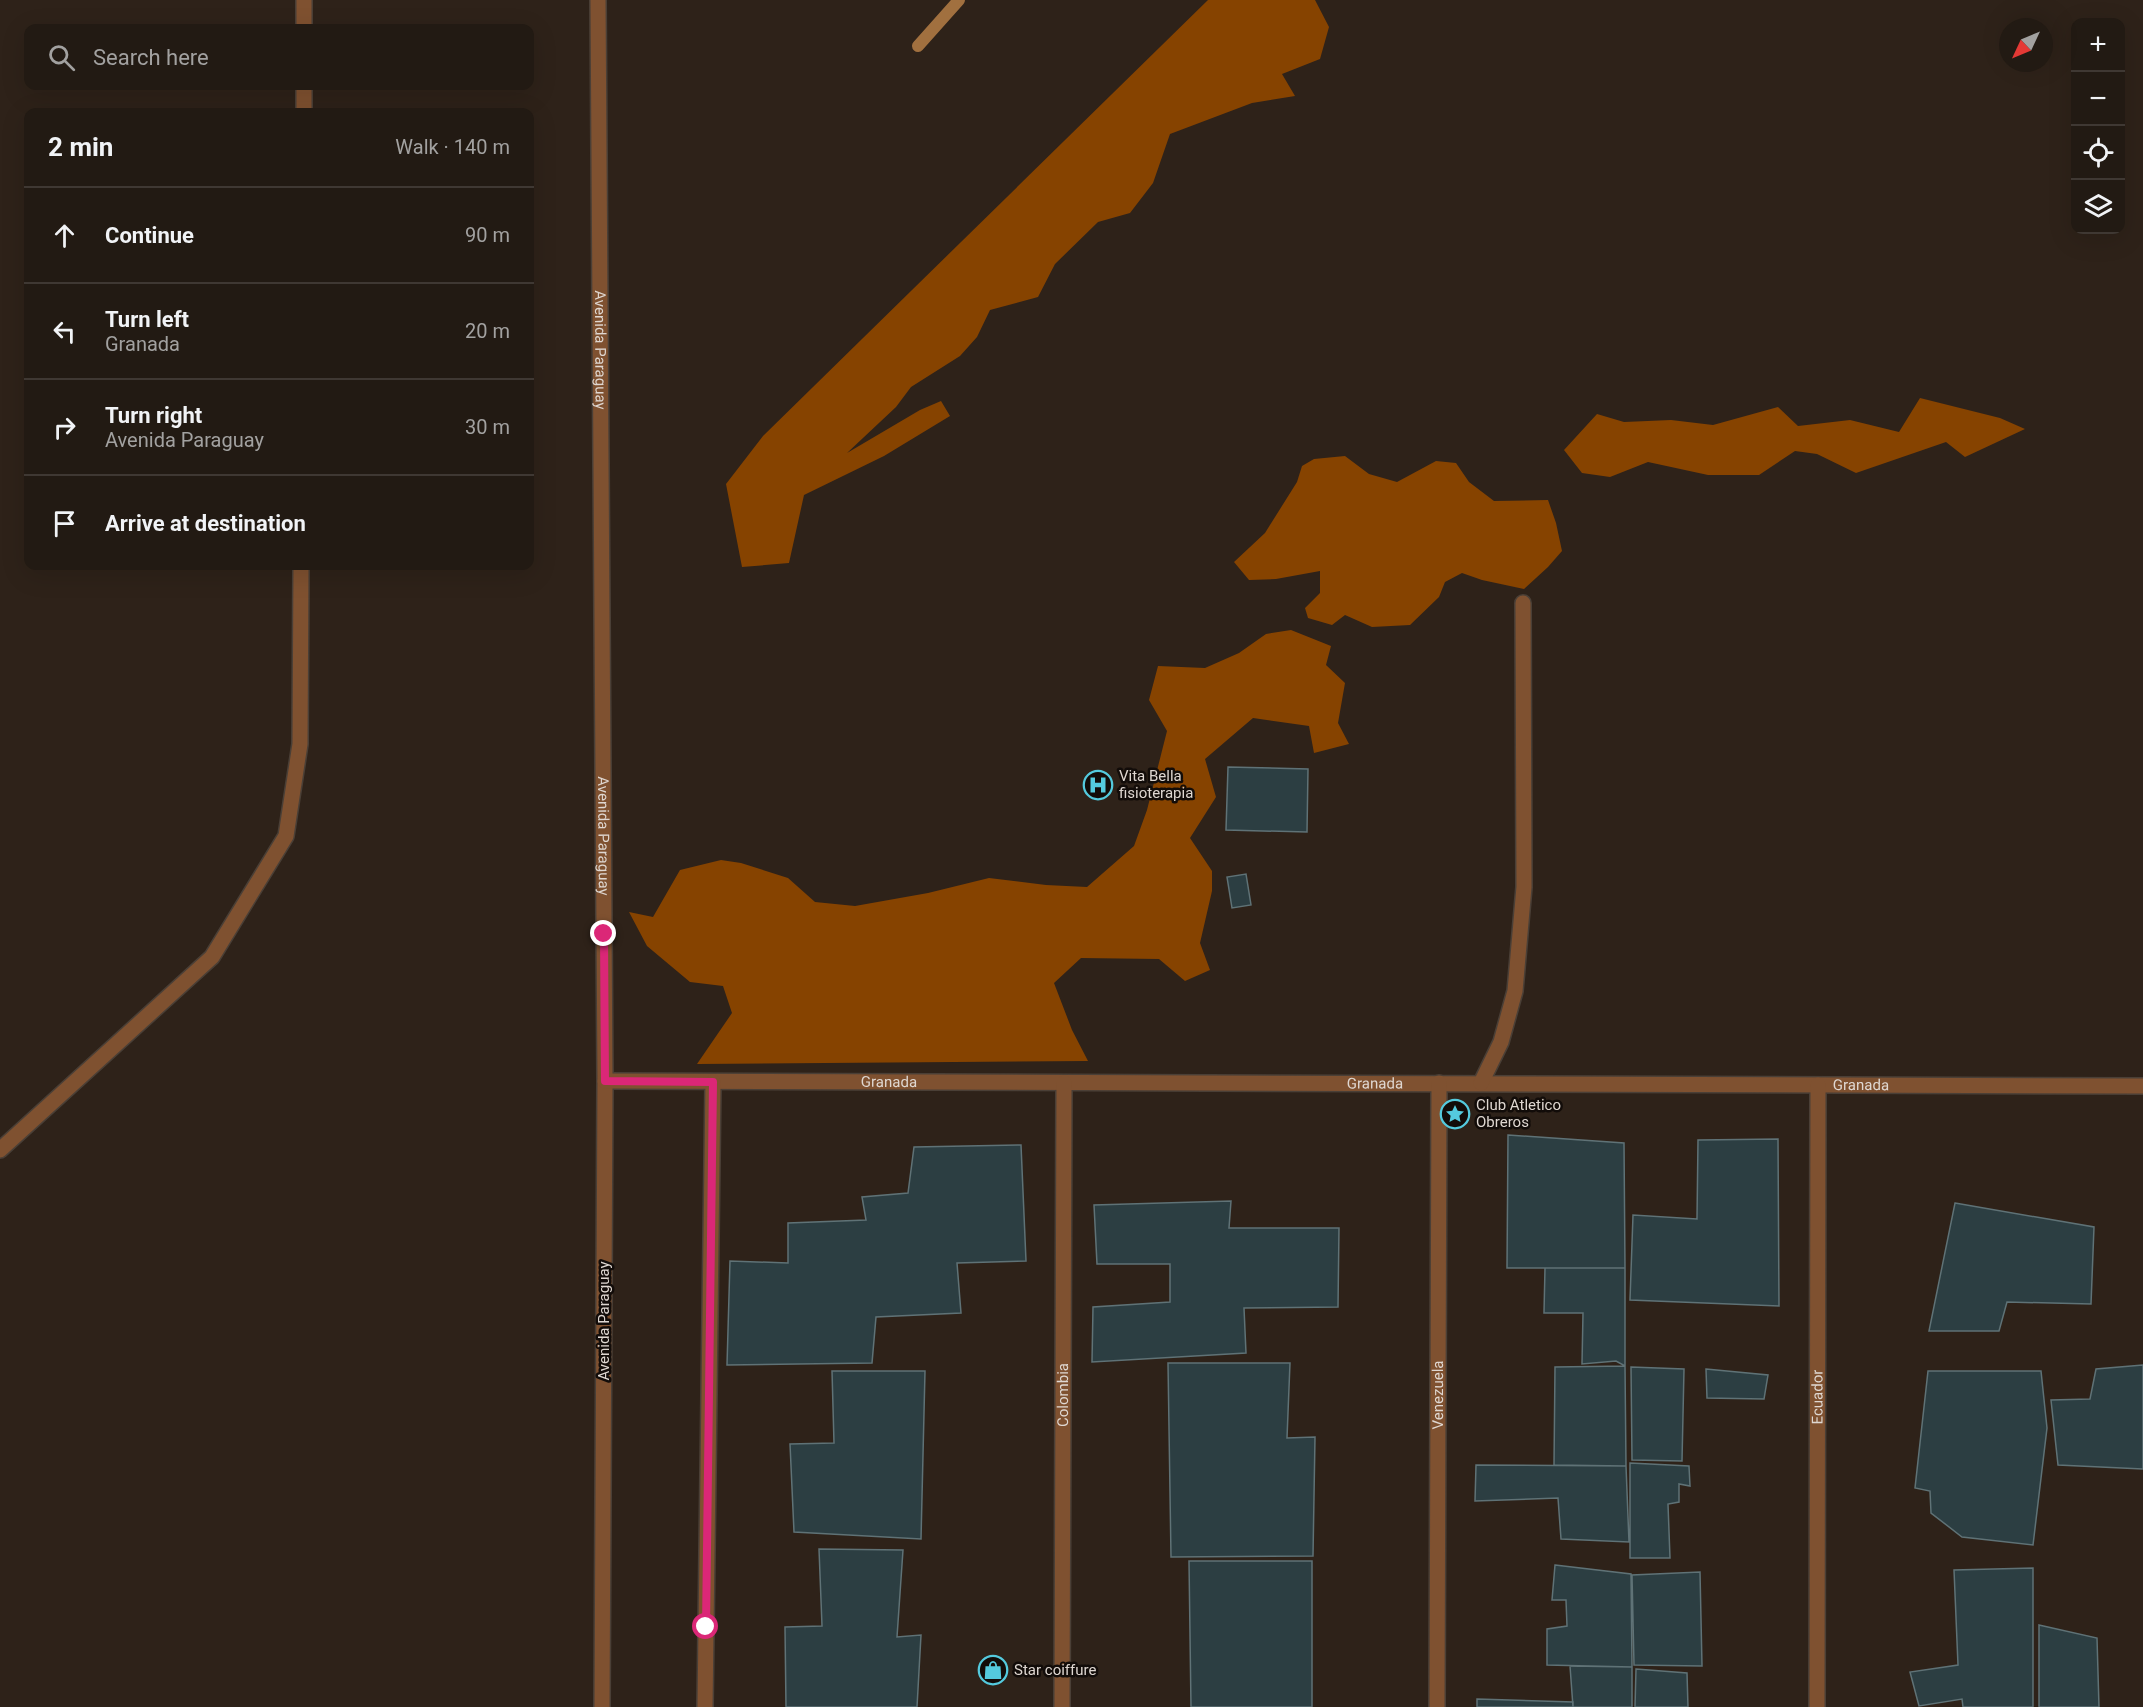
<!DOCTYPE html>
<meta charset="utf-8">
<style>
:root{--surface:#221a13;--page:#2e2721;--text:#f1f3f6;--muted:#a2a1a0;--line:#3f3833}
body{margin:0;font-family:Roboto,sans-serif;background:var(--page);color:var(--text)}
.controls{position:absolute;right:18px;top:18px;display:grid;overflow:hidden;border-radius:12px;box-shadow:0 6px 24px #0002}
.controls button{width:54px;height:54px;display:grid;place-items:center;padding:0;border:0;border-bottom:2px solid var(--line);background:var(--surface);color:var(--text);font:30px sans-serif}
.compass{position:absolute;left:1999px;top:18px;width:54px;height:54px;border-radius:50%;background:var(--surface);box-shadow:0 6px 24px #0002;rotate:226deg}
.stop{position:absolute;width:18px;height:18px;margin:-14px;border:4px solid #db2777;border-radius:50%;background:#fff}
.stop.end{background:#db2777;border-color:#fff;box-shadow:0 2px 6px #0008}
.list{margin:0;padding:0;list-style:none}
h2{display:flex;justify-content:space-between;align-items:center;height:78px;margin:0;padding:0 24px;font-size:26px}
h2 small{font-size:20px;font-weight:400;color:var(--muted)}
.list li{display:grid;grid-template-columns:39px 1fr auto;gap:18px;align-items:center;box-sizing:border-box;height:96px;padding:0 24px;border-top:2px solid var(--line)}
.list b{display:block;font-size:22px;white-space:nowrap}
.list p{margin:0;font-size:20px;white-space:nowrap;color:var(--muted)}
.list em{font-size:20px;font-style:normal;color:var(--muted)}
.icon{flex:none;width:33px;height:33px;fill:none;stroke:currentColor;stroke-width:2;stroke-linecap:round;stroke-linejoin:round}
.map{position:relative;flex:none;width:2143px;height:1707px;overflow:hidden}
.search{position:absolute;background:var(--surface);box-shadow:0 6px 24px #0002;left:24px;top:24px;width:510px;height:66px;display:flex;align-items:center;gap:15px;box-sizing:border-box;padding:0 21px;border-radius:12px;color:var(--muted);font-size:22px}
.panel{position:absolute;background:var(--surface);box-shadow:0 6px 24px #0002;left:24px;top:108px;width:510px;height:462px;border-radius:12px}
.map>svg:first-child{display:block}
</style>
<div class="map">
<svg width="2143" height="1707" viewBox="0 0 2143 1707">
<rect width="100%" height="100%" fill="#2e2219"/>
<!-- forest -->
<path fill="#864300" d="M1208,0H1315L1329,27L1320,59L1282,74L1295,96L1252,103L1170,134L1153,183L1130,213L1098,222L1055,264L1038,297L990,310L977,337L960,356L911,387L896,407L847,453L920,410L941,401L950,416L884,456L804,495L789,563L742,567L726,484L763,436Z
M1920,398L2000,418L2025,429L1965,457L1946,442L1856,473L1817,454L1795,451L1759,475H1708L1648,462L1610,477L1582,473L1564,450L1597,414L1624,422L1671,420L1713,425L1778,407L1798,426L1850,420L1899,432Z
M1345,456L1369,474L1397,482L1436,461L1456,463L1469,482L1494,501L1548,500L1556,523L1562,551L1548,567L1524,589L1482,580L1462,573L1445,582L1439,597L1410,625L1372,627L1345,615L1332,625L1308,618L1305,608L1320,593V571L1276,579L1249,580L1234,562L1265,533L1297,482L1302,466L1314,459Z
M1291,630L1331,646L1326,665L1345,683L1338,723L1349,744L1314,753L1309,726L1253,718L1205,759L1216,797L1190,838L1212,871V891L1200,943L1210,970L1185,981L1159,959L1081,958L1054,983L1072,1030L1088,1061L697,1064L732,1013L723,986L690,982L647,946L629,912L653,917L680,870L721,860L741,863L788,878L815,902L855,906L928,893L989,878L1046,885L1087,887L1134,846L1147,810L1167,731L1149,700L1158,666L1205,668L1239,653L1266,634Z"/>
<g fill="none" stroke-linecap="round" stroke-linejoin="round">
<!-- stream -->
<path stroke="#a1703f" stroke-width="12" d="M918,46L959,0"/>
</g>
<!-- building -->
<path fill="#2c3e42" stroke="#5f7276" stroke-width="1.5" d="M1228,767L1308,769L1307,832L1226,830Z
M1246,874L1251,905L1232,908L1227,877Z
M1508,1135L1624,1143L1625,1268H1507Z
M1778,1139L1779,1306L1630,1300L1633,1215L1697,1219L1698,1140Z
M1021,1145L1026,1261L957,1263L961,1313L876,1317L872,1363L727,1365L730,1261L788,1263V1223L866,1220L862,1197L908,1193L914,1147Z
M1231,1201L1229,1228H1339L1338,1307L1244,1308L1246,1353L1092,1362L1093,1307L1170,1302V1264H1097L1094,1205Z
M1955,1203L2094,1227L2091,1304L2007,1302L1999,1331H1929Z
M1545,1268H1625V1366L1616,1361L1582,1364L1583,1313H1544Z
M1168,1363H1290L1287,1438L1315,1437L1313,1556L1171,1557Z
M2143,1365V1469L2058,1465L2051,1400L2090,1399L2096,1369Z
M1625,1366L1626,1466L1554,1465L1555,1367Z
M1631,1367L1684,1369L1682,1461L1632,1460Z
M1706,1369L1768,1375L1764,1399L1707,1398Z
M832,1371H925L921,1539L794,1532L790,1444L834,1443Z
M1928,1371H2041L2047,1428L2033,1545L1962,1537L1931,1513L1930,1491L1915,1488Z
M1630,1463L1689,1466L1690,1486L1679,1484V1502L1668,1504L1670,1558H1630Z
M1476,1465L1626,1466L1629,1542L1561,1539L1558,1498L1475,1501Z
M819,1549L903,1550L897,1637L921,1635L917,1707H786L785,1627L822,1626Z
M1189,1561H1312V1707H1191Z
M1555,1565L1631,1574L1632,1667L1547,1665V1629L1567,1626L1566,1600H1552Z
M2033,1568V1707H1963L1962,1699L1919,1706L1910,1672L1958,1665L1954,1570Z
M1700,1572L1702,1666L1634,1665L1632,1575Z
M2039,1625L2097,1638L2099,1707H2039Z
M1570,1666L1632,1667V1707H1573Z
M1636,1669L1687,1673L1688,1707H1635Z
M1477,1699L1573,1702V1707H1477Z"/>
<g fill="none" stroke-linecap="round" stroke-linejoin="round">
<!-- minor casing -->
<g stroke="#4a3f36" stroke-width="18">
<g id="minor">
<path id="s1" d="M598,0L605,1081L602,1707"/>
<path d="M304,28V0"/>
<path d="M304,112V86"/>
<path id="s2" d="M605,1081L2143,1086"/>
<path d="M1481,1083L1501,1042L1515,991L1524,887L1523,603"/>
<path d="M0,1150L212,957L286,836L300,744L301,566"/>
<path d="M705,1707L713,1082"/>
<path id="s3" d="M1062,1707L1064,1083"/>
<path id="s4" d="M1437,1707L1439,1083"/>
<path id="s5" d="M1817,1707L1818,1085"/>
</g>
</g>
<!-- minor -->
<use href="#minor" stroke="#7f5130" stroke-width="15"/>
</g>
<g fill="none" stroke-linecap="round" stroke-linejoin="round">
<!-- route -->
<path stroke="#db2777" stroke-width="8" d="M604,934L605,1081L713,1082L706,1627"/>
</g>
<!-- icons -->
<defs>
<g id="hospital-ring" transform="scale(1.5)"><circle r="9.5" fill="#120c09" stroke="#54cade" stroke-width="1.5"/><path d="M-5-5h3v3.5h4V-5h3V5h-3V1.5h-4V5h-3Z" fill="#54cade"/></g>
<g id="sight-ring" transform="scale(1.5)"><circle r="9.5" fill="#120c09" stroke="#54cade" stroke-width="1.5"/><path d="M0-6L1.8-2.2L6-1.7L2.9 1.2L3.7 5.4L0 3.3L-3.7 5.4L-2.9 1.2L-6-1.7L-1.8-2.2Z" fill="#54cade"/></g>
<g id="shop-ring" transform="scale(1.5)"><circle r="9.5" fill="#120c09" stroke="#54cade" stroke-width="1.5"/><path d="M-5-2.5h2.3a2.7 3.5 0 0 1 5.4 0H5L5.5 6h-11ZM-1.5-2.5h3a1.5 2.3 0 0 0-3 0Z" fill="#54cade"/></g>
</defs>
<g fill-rule="evenodd">
<use href="#hospital-ring" x="1098" y="785"/>
<use href="#sight-ring" x="1455" y="1114"/>
<use href="#shop-ring" x="993" y="1670"/>
</g>
<g text-anchor="middle" stroke-width="5" stroke-linejoin="round" paint-order="stroke">
<!-- street labels -->
<g font-size="15" fill="#dfd7d1" stroke="#120c09">
<text dy="5" stroke="none"><textPath href="#s1" startOffset="350">Avenida Paraguay</textPath></text>
<text dy="5" stroke="none"><textPath href="#s1" startOffset="836">Avenida Paraguay</textPath></text>
<text dy="5" stroke="none"><textPath href="#s2" startOffset="284">Granada</textPath></text>
<text dy="5" stroke="none"><textPath href="#s2" startOffset="770">Granada</textPath></text>
<text dy="5" stroke="none"><textPath href="#s2" startOffset="1256">Granada</textPath></text>
<text transform="translate(604 1321) rotate(-90)" y="5">Avenida Paraguay</text>
<text dy="5" stroke="none"><textPath href="#s3" startOffset="312">Colombia</textPath></text>
<text dy="5" stroke="none"><textPath href="#s4" startOffset="312">Venezuela</textPath></text>
<text dy="5" stroke="none"><textPath href="#s5" startOffset="310">Ecuador</textPath></text>
</g>
<!-- poi labels -->
<g font-size="15" fill="#dfd7d1" stroke="#120c09" text-anchor="start">
<text x="1119" y="781">Vita Bella<tspan x="1119" dy="17">fisioterapia</tspan></text>
<text x="1476" y="1110">Club Atletico<tspan x="1476" dy="17">Obreros</tspan></text>
<text x="1014" y="1675">Star coiffure</text>
</g>
</g>
</svg>
<div class="controls">
<button>+</button>
<button>−</button>
<button><svg class="icon" aria-label="locate" viewBox="0 0 24 24"><circle cx="12" cy="12" r="6"/><path d="M12 2v4M12 18v4M2 12h4M18 12h4"/></svg></button>
<button><svg class="icon" aria-label="layers" viewBox="0 0 24 24"><path d="M12 4l9 5-9 5-9-5zM3 14l9 5 9-5"/></svg></button>
</div>
<svg class="compass" viewBox="-18 -18 36 36"><path d="M0-13l5 13h-10z" fill="#e53935"/><path d="M0 13l5-13h-10z" fill="#a2a1a0"/></svg>
<div class="stop" style="left:706px;top:1627px"></div>
<div class="stop end" style="left:604px;top:934px"></div>
<div class="search"><svg class="icon" aria-label="search" viewBox="0 0 24 24"><circle cx="10" cy="10" r="6"/><path d="M15 15l6 6"/></svg>Search here</div>
<section class="panel">
<h2>2 min<small>Walk · 140 m</small></h2>
<ul class="list">
<li><svg class="icon" aria-label="ahead" viewBox="0 0 24 24"><path d="M12 20V5M6 11l6-6 6 6"/></svg><div><b>Continue</b></div><em>90 m</em></li>
<li><svg class="icon" aria-label="left" viewBox="0 0 24 24"><path d="M17 20v-9H6M10 6l-5 5 5 5"/></svg><div><b>Turn left</b><p>Granada</p></div><em>20 m</em></li>
<li><svg class="icon" aria-label="right" viewBox="0 0 24 24"><path d="M7 20v-9h11M14 6l5 5-5 5"/></svg><div><b>Turn right</b><p>Avenida Paraguay</p></div><em>30 m</em></li>
<li><svg class="icon" aria-label="arrive" viewBox="0 0 24 24"><path d="M6 21V4h12l-3 4 3 4H6"/></svg><div><b>Arrive at destination</b></div></li>
</ul>
</section>
</div>
